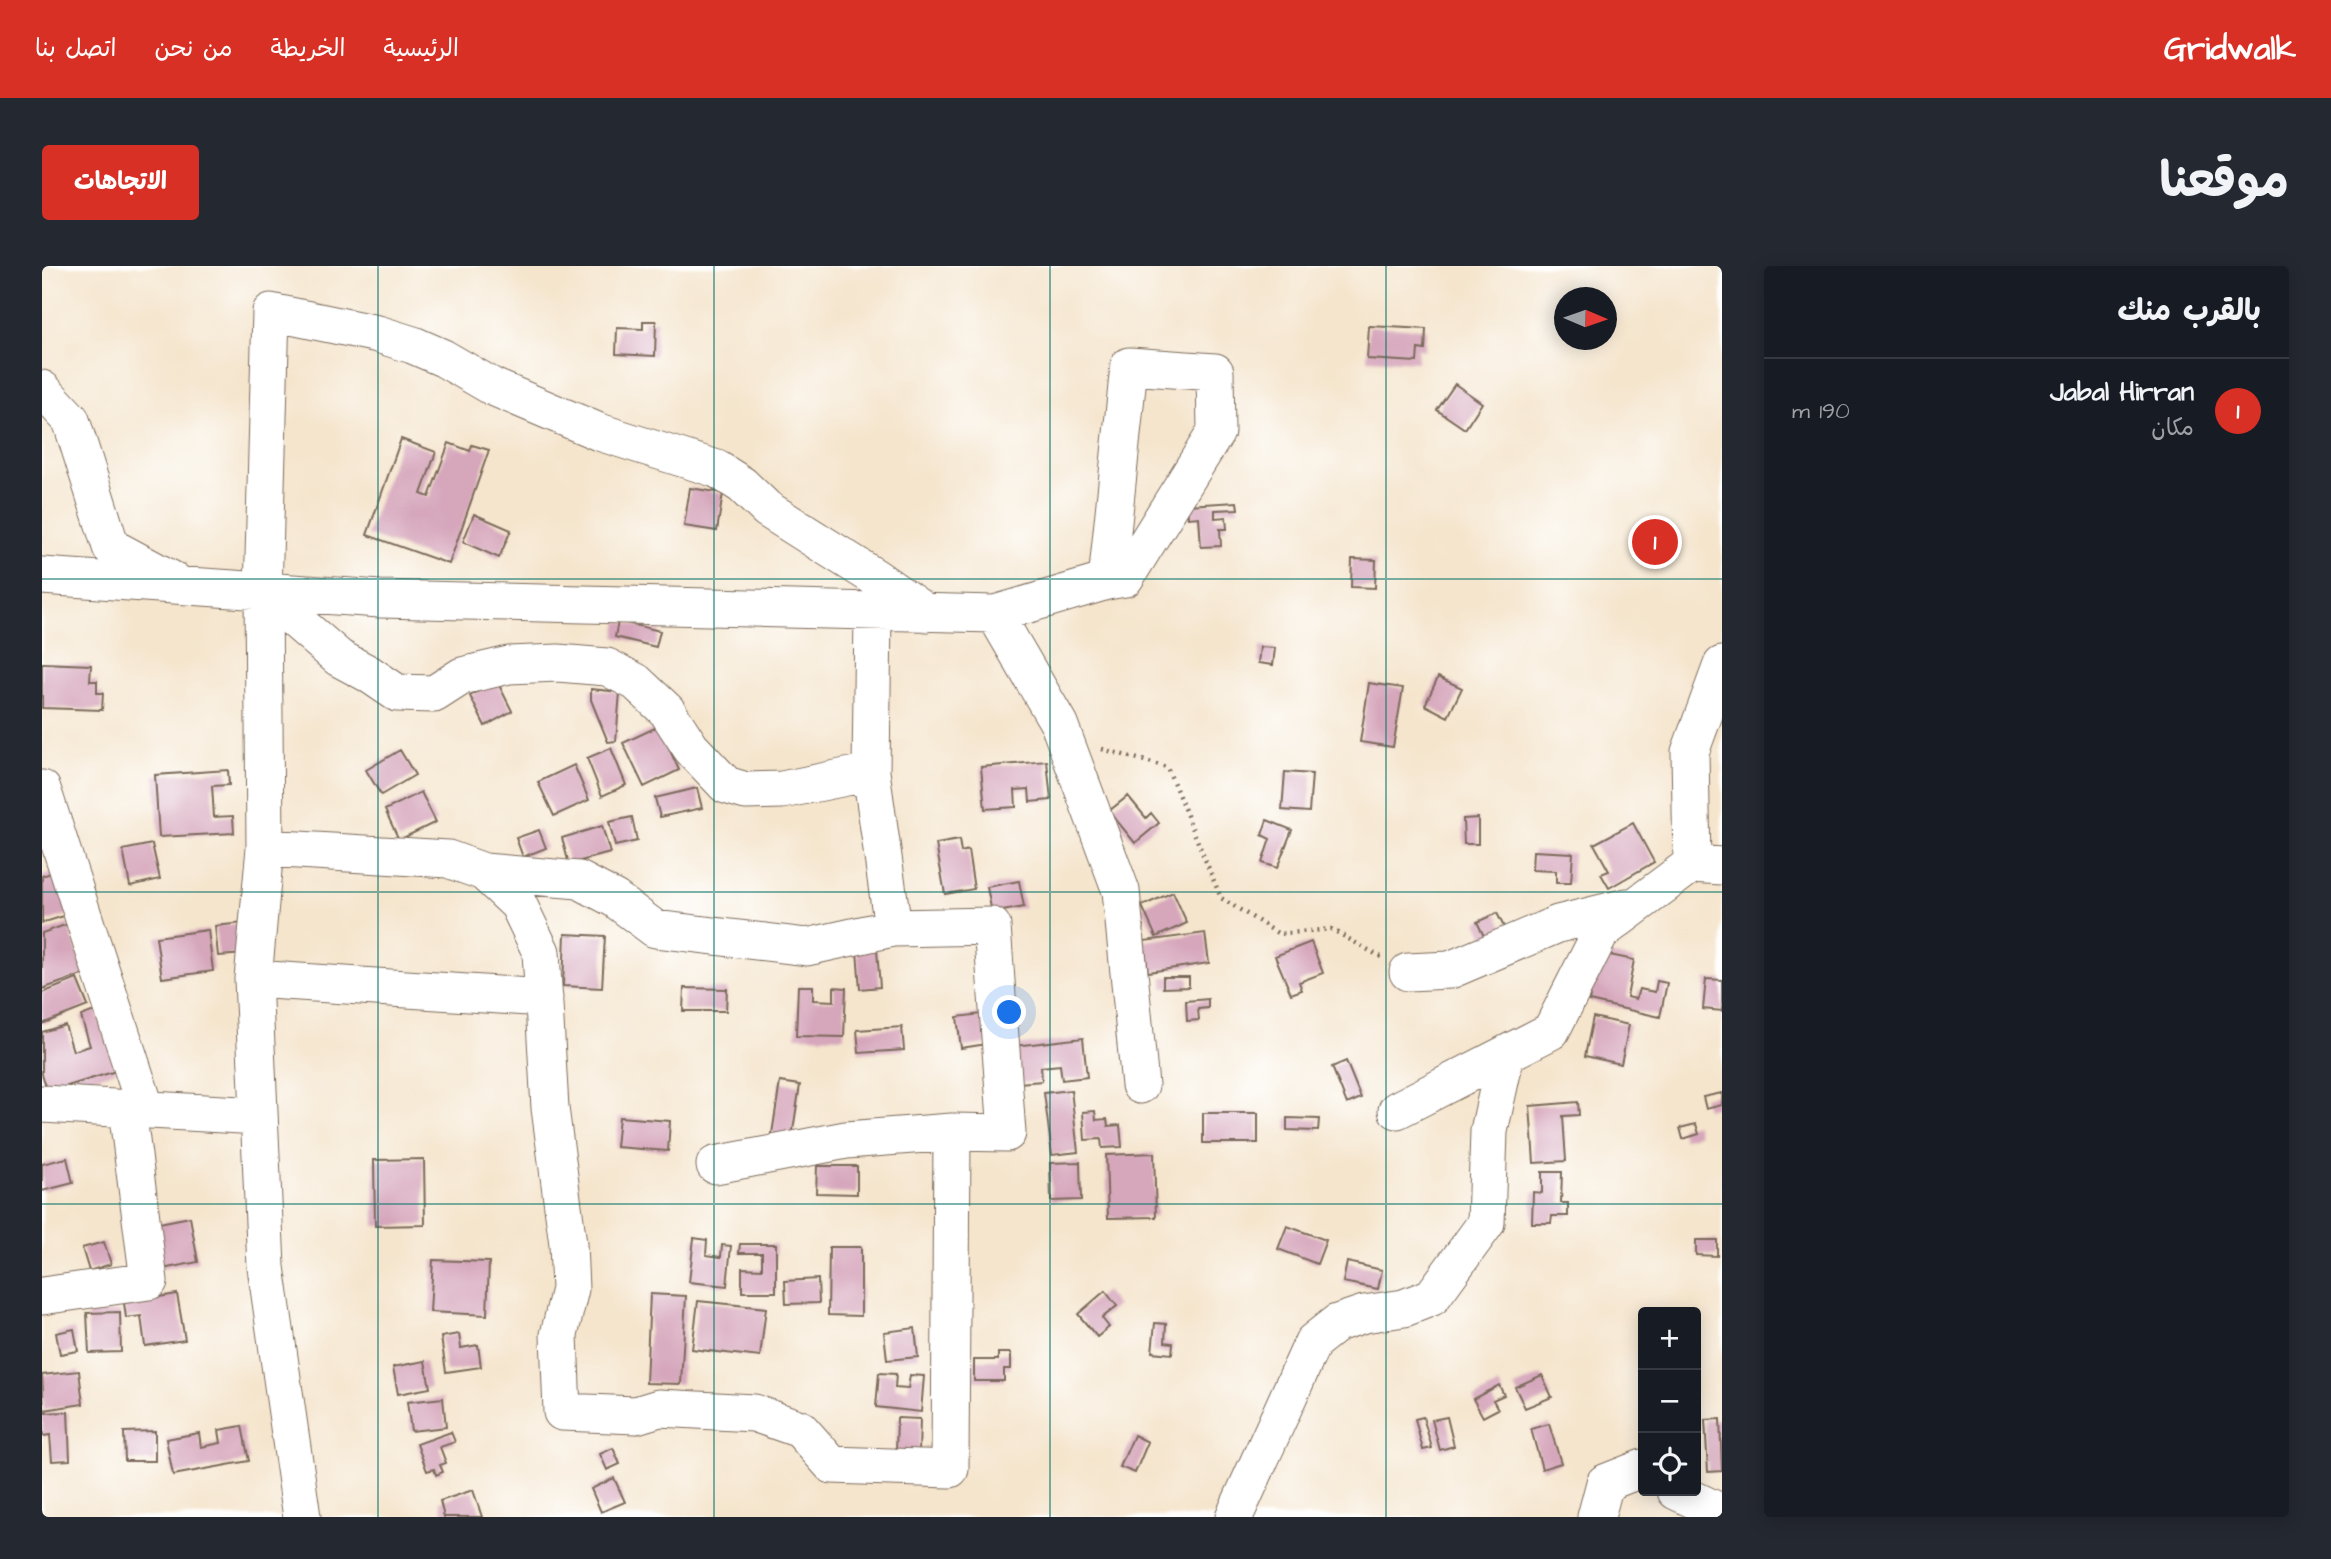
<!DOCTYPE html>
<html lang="ar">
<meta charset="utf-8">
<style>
:root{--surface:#171b24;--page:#242831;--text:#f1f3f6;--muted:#9ea1a6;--line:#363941;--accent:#d93025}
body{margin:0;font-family:"Architects Daughter","Playpen Sans Arabic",sans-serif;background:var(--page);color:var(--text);direction:rtl}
.controls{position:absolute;right:21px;bottom:21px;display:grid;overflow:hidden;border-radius:7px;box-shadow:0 4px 18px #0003}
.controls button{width:63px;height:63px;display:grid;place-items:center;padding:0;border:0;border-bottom:2px solid var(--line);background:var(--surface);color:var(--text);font:35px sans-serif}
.compass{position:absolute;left:1512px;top:21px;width:63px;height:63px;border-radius:50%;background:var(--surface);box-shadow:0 4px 18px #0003;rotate:92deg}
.you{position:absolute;left:968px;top:747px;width:24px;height:24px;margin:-18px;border:5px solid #fff;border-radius:50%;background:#1a73e8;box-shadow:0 0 0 10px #1a73e833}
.badge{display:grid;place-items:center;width:46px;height:46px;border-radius:50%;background:var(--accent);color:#fff;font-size:23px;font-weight:700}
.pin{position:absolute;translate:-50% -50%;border:4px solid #fff;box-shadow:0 2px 7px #0006}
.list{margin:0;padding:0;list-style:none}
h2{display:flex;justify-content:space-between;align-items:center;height:91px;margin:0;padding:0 28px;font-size:30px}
h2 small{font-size:23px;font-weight:400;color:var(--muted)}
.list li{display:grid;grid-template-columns:46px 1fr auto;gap:21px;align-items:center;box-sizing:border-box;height:105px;padding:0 28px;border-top:2px solid var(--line)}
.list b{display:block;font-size:26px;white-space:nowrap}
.list p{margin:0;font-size:23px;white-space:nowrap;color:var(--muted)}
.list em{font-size:23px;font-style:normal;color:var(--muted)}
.icon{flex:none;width:38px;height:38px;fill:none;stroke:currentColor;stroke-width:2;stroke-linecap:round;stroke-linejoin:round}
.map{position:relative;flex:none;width:1680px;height:1251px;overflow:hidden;direction:ltr;border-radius:7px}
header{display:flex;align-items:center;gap:42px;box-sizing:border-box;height:98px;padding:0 35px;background:var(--accent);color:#fff}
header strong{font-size:33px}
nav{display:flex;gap:38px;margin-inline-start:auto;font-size:24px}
.intro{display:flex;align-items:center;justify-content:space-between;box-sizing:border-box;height:168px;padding:0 42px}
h1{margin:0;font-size:49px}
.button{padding:18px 32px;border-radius:7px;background:var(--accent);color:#fff;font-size:24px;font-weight:700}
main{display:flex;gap:42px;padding:0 42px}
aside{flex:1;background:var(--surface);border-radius:7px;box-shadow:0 4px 18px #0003}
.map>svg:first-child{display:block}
</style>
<header>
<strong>Gridwalk</strong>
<nav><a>الرئيسية</a><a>الخريطة</a><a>من نحن</a><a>اتصل بنا</a></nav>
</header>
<div class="intro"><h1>موقعنا</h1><a class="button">الاتجاهات</a></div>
<main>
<aside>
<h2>بالقرب منك<small></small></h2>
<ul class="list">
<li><span class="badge">1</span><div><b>Jabal Hirran</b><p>مكان</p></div><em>190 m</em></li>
</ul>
</aside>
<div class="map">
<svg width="1680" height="1251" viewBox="0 0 1680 1251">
<rect width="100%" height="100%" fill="#fff"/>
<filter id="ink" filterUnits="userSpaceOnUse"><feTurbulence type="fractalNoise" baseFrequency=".0143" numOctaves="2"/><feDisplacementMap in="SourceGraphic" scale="14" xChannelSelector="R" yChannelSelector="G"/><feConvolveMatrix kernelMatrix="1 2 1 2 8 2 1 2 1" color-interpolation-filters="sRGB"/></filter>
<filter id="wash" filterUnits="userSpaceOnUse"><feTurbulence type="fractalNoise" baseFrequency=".00686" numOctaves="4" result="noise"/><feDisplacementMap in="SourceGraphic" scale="28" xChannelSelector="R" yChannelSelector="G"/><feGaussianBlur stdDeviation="1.57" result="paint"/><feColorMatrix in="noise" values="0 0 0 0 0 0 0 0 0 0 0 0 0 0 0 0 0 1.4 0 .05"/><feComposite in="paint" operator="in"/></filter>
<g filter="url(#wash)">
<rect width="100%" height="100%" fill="#f5e5cd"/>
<g id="blocks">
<!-- building -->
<path fill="#d6a6bb" d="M601,55H614L613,90L574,88L575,62L601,63Z
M1327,60L1384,63L1383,84L1376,83L1375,96L1325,93Z
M1413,118L1440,137L1423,163L1395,144Z
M359,173L394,186L379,228L387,231L407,177L428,185L430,179L447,184L407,298L325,269Z
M648,222L681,227L675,265L642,260Z
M1195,236L1196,243L1173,244V252L1184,251L1185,263H1178L1179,280L1159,281L1157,251L1146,252L1145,239Z
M432,248L469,264L457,292L421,276Z
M1310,293L1334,294L1333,322L1309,321Z
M576,355L618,365L614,381L573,371Z
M1218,381L1233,382L1231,399L1216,397Z
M0,397L49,399L48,415H55V427H61L60,444L0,442Z
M1396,411L1420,422L1406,451L1383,439Z
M455,415L470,445L443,460L428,430Z
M1327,417L1361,422L1351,481L1318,476Z
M549,423L578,426L574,475L566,476L549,434Z
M617,460L637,504L602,521L581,477Z
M569,482L584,519L560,530L545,492Z
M358,484L373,509L339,529L324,504Z
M1005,495L1009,534L988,536L987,523L973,524L974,541L943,543L939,501Z
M532,499L547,534L512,550L496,516Z
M186,504L187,519L170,520L172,551L191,550L192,567L117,571L113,509Z
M1243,506L1270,508L1267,546L1240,544Z
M655,522L660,542L618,551L613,532Z
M379,526L394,556L357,574L343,544Z
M1086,530L1104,552L1109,547L1117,557L1093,577L1067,545Z
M590,551L595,575L573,580L567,556Z
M1436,552V578H1422L1421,553Z
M1225,554L1250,564L1235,602L1220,597L1228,573L1220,569Z
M1591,557L1612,596L1567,622L1559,608L1567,605L1552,578Z
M560,560L568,587L527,598L520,572Z
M497,564L504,582L481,591L474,572Z
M917,574L919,586L926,584L932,623L903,628L894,578Z
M110,578L118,613L88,620L81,584Z
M1491,585L1531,587L1529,617H1514V605L1490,604Z
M12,606L28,648L0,657V610Z
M977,615L982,641L950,647L945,621Z
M1131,626L1145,657L1114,671L1100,640Z
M1455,647L1464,665L1444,674L1435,656Z
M201,657L204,688L176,690L173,660Z
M26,658L43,708L0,723V667Z
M166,664L171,705L120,712L114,671Z
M1163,667L1167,697L1106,706L1102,675Z
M523,668L563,670L560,722L521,720Z
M1269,676L1281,707L1257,716L1260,724L1249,728L1233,690Z
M835,684L838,721L818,723L815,685Z
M1563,688L1592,694L1585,731L1594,733L1597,723L1613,726L1615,715L1625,717L1618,751L1547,735L1554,703Z
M1121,711H1147V721L1121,722Z
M35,713L46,740L0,758V727Z
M1664,713L1680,714V745L1661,743Z
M756,720H771V734L792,735V721L804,722L802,771L754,770Z
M642,722L685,723L684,745H641Z
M1166,733V742L1156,743L1157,754L1145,755L1144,735Z
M55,744L74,805L6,826L0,808V766L23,759L31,785L48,780L39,750Z
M947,747L951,777L919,782L915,751Z
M1551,751L1587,759L1579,798L1543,790Z
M860,761L862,784L817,787L815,764Z
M1041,772L1045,811L1020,814L1018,799L999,801L1000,815L977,817L973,780Z
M1304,795L1319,832L1305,838L1290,801Z
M738,816L758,819L750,871L730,868Z
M1029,824L1036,886L1010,889L1002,827Z
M1680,827V839L1664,843L1661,831Z
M1536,836L1537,849L1521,850L1524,895L1492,897L1488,840Z
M1053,845L1054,854L1065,853L1066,860L1078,859L1080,881L1060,882L1059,873L1043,874L1041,846Z
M1161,847H1216V877H1161Z
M577,851L628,855L626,885L574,881Z
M1245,852L1277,853L1276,865L1245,864Z
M1654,858L1657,868L1641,873L1638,862Z
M1112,887L1114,951L1066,952L1064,889Z
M25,892L31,917L0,925V898Z
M382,893L383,959L333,960L332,894Z
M1038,896L1039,934L1009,935L1008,897Z
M775,900H815V928L774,927Z
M1500,906H1520L1519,937H1526V950H1510L1509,957H1490L1491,926L1500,927Z
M148,951L156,996L120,1003L112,958Z
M1245,960L1284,974L1275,998L1236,983Z
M652,972L665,974L664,989L679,991L680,979L689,980L685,1020L647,1016Z
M1654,974H1675V990L1654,989Z
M62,976L69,998L47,1005L40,982Z
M698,978H734V1026H700V1002L720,1003V987H697Z
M787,981H819V1050L786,1049Z
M391,994L447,996L445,1049L388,1046Z
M1305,996L1340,1004L1336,1023L1301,1016Z
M776,1013L777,1037L744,1038L743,1015Z
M1063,1025L1075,1040L1060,1052L1067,1061L1055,1071L1036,1048Z
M135,1028L143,1074L103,1080L99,1050L84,1052L82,1037Z
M608,1028L644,1030L639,1118L604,1117Z
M656,1035L724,1042L718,1091L650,1083Z
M78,1046L79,1086L47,1087L45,1047Z
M1113,1057L1124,1058L1123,1076L1131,1077L1130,1088L1110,1086Z
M873,1062L876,1091L845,1094L842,1066Z
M32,1063L36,1085L18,1088L14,1067Z
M417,1068L419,1082L436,1079L439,1101L404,1106L399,1071Z
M956,1087H969V1103H962V1115H932V1094H956Z
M383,1095L388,1122L356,1128L351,1101Z
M37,1105L41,1138L2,1144L0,1109Z
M837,1107L854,1108L853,1122L866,1123L868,1109L882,1110L879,1146L834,1141Z
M1500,1109L1510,1131L1483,1142L1473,1121Z
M1457,1119L1462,1129L1451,1134L1456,1143L1441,1151L1431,1133Z
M401,1132L404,1161L369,1165L365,1136Z
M26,1146L28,1194L10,1195L8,1169L1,1170L0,1147Z
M1381,1151L1390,1182L1381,1184L1373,1153Z
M1405,1151L1412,1180L1398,1184L1390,1154Z
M855,1152L878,1153L877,1188L854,1187Z
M1678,1153L1680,1205L1666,1206L1663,1154Z
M1507,1158L1519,1197L1500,1203L1489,1163Z
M200,1160L207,1195L131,1209L124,1173L157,1167L159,1181L179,1177L177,1164Z
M113,1165V1195H83L82,1166Z
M409,1166L413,1176L398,1181L404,1197L398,1199L401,1206L394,1209L392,1203L385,1205L375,1178Z
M1092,1169L1106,1176L1093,1207L1078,1201Z
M571,1182L578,1198L565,1204L558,1188Z
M572,1212L583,1236L559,1246L549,1223Z
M431,1224L440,1251H402L398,1235Z"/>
</g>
</g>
<g filter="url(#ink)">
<use href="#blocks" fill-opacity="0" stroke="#7c6b5b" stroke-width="2"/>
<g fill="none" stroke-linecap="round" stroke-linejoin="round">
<!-- minor casing -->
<g stroke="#7c6b5b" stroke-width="39">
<path id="minor" d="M0,123L29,154L69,281L132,315
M0,310L338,333L953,348L1065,315L1083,312L1174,166L1173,106L1087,100L1065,315
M221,326L297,392L327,408L355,427L392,428L420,410L467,399L516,397L565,401L594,416L625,445L649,482L684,519L704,525L740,524L829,506
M831,346L829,506L851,662
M953,348L1017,458L1079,625L1098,819
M1680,399L1648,486L1650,598L1680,600
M0,523L104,844
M223,582L406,593L442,606L476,638L499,686L508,842L526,978L528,1023L517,1069L520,1146L594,1149L617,1142L712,1147L758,1163L790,1199L908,1203L910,866
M442,606L537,614L573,633L613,663L765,681L851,662L950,660L965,867L910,866L804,874L673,899
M1366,706L1408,704L1516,658L1585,641
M211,713L502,732
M0,838L217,850
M1355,844L1509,765L1559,666L1650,598
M0,1030L107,1015L85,843
M1634,1225L1680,1247
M260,1251L224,1001L211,713L223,582L221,326L229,46L336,68L371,79L401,92L451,121L557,166L675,203L700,219L725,243L834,312L884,347
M1192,1251L1271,1076L1295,1057L1322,1048L1362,1042L1390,1031L1444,957L1447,865L1464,788
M1554,1251L1563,1217L1601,1202"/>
</g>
<!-- path -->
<path stroke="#7c6b5b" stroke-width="4.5" stroke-dasharray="2 5" stroke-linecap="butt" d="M1060,483L1125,501L1179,632L1237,668L1289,663L1339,691"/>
<!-- minor -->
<use href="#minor" stroke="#fff" stroke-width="37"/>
</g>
</g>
<!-- grid -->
<path fill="none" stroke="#0f766e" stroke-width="2" stroke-opacity="0.55" d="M336,0V1251M672,0V1251M1008,0V1251M1344,0V1251M0,313H1680M0,626H1680M0,938H1680"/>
</svg>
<div class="controls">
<button>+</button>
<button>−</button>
<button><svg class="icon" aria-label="locate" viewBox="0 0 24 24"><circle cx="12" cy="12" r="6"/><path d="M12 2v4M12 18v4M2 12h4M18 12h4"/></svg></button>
</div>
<svg class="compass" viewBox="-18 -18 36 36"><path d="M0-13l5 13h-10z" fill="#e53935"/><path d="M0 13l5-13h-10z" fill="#9ea1a6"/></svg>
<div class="you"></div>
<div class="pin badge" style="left:1613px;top:276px">1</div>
</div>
</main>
